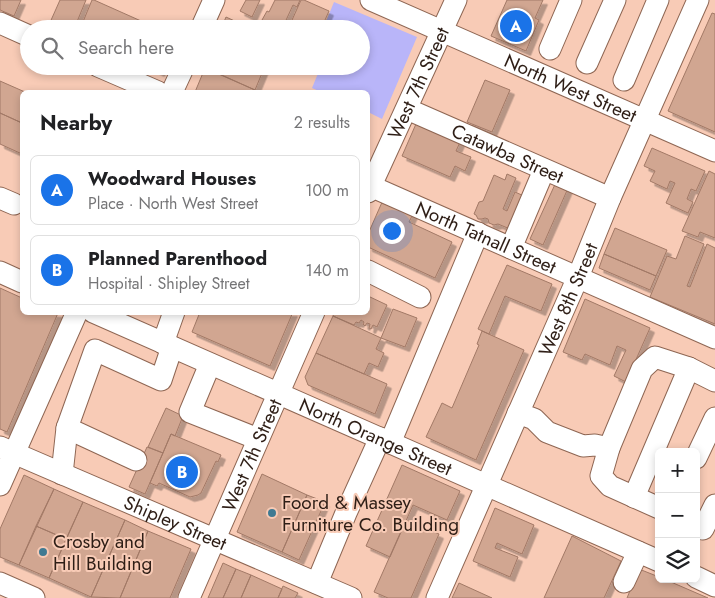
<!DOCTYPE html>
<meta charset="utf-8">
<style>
:root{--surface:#fff;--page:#f6f6f6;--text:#202124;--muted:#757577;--line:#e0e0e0;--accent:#1a73e8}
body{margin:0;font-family:Jost,sans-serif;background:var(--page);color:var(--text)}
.controls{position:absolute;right:15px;bottom:15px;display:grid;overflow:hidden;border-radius:8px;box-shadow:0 2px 8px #0003}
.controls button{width:45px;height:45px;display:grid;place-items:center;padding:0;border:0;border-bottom:1px solid var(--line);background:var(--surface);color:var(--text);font:25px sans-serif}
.you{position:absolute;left:391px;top:230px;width:18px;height:18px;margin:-12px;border:4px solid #fff;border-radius:50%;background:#1a73e8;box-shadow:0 0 0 8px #1a73e833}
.badge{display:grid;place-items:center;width:32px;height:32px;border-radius:50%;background:var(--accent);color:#fff;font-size:16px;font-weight:700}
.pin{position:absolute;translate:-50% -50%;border:2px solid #fff;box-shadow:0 1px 5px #0006}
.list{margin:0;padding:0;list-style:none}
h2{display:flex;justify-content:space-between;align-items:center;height:65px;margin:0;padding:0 20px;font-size:21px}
h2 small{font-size:16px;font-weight:400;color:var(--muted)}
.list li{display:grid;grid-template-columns:32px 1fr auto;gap:15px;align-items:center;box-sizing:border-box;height:70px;margin:0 10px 10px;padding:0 10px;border:1px solid var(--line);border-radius:8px}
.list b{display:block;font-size:19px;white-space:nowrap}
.list p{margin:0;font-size:16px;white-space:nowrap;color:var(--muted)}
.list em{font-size:16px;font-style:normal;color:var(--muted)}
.icon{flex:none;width:28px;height:28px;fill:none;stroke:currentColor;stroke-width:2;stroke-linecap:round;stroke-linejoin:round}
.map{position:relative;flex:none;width:715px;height:598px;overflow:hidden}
.search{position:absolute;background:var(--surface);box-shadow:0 2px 8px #0003;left:20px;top:20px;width:350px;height:55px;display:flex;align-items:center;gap:12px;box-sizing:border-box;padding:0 18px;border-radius:28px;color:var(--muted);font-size:19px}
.panel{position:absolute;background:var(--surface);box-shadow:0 2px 8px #0003;left:20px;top:90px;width:350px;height:225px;border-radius:8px}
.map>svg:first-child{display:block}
</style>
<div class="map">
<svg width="715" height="598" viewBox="0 0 715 598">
<defs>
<filter id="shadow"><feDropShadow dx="4.5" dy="4.5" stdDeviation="0" flood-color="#0004"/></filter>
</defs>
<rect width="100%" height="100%" fill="#f8cbb6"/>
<!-- green -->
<path fill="#b9b5f9" d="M334,2L417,37L382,119L368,112V92H321L312,88L321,66H361V29H323Z"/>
<!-- building -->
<path fill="#d1a691" stroke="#a27966" filter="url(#shadow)" d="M0,0H21L14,16L0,10Z
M60,0H86L74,29H52L48,27Z
M92,0H94L159,29H80Z
M246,0H260L252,17L240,11Z
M275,0H300L297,7L293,5L282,29L262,20L267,11L269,12Z
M301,0H304L329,11L321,29H288Z
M507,0H543L535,18L539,20L526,51L491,36Z
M712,13L715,14V132L668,111Z
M226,17L252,29H221Z
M147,66H163L160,72Z
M218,66H265L255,90L215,72Z
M205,68L255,90L254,92H195Z
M485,80L510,90L492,132L467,122Z
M0,81L25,92H22V123L0,113Z
M0,113L22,123V154L0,144Z
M419,117L461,140L456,151L471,157L465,171L455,166L450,177L402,156Z
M652,148L705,171L696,191L691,189L687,199L693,202L688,213L666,203L675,183L670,181L667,189L650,181L655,171L644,166Z
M709,171L715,174V238L700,232L698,237L682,231Z
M507,174L516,178L503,209L507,211L515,192L524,196L510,229L498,224L494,225L489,223L488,219L485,218L482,219H478L476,215L474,214L479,202L483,201L494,175L505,180Z
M557,180L569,186L543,245L530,239Z
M383,200L413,214L409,222L452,242L435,278L368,247V234Z
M615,228L667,250L656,276L604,254Z
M685,236L704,244L687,286L690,287L707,244L715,248V324L650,297L667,256L676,259Z
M604,254L656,276L650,290L599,268Z
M507,265L552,284L541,311L505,296L489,334L478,329Z
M0,288L22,298V312L58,313L7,432L0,429Z
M368,296L387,305L377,327L373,325L371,329L369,328L370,324L367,323L365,326L363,324L364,322L361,320L359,323L356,322L354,325L333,316L334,312H368Z
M585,299L650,328L626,382L614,376L626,350L617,346L610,365L585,354L582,360L563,352Z
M393,309L417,318L405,347L381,338Z
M200,312H293L270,366L192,332Z
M333,316L381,338L376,349L384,353L378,367L369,363L364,374L316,353Z
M482,331L524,350L476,460L426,437L442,403L452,408L479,345L477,344Z
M316,353L387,384L375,414L308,385L305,377Z
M166,408L183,416L175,436L171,434L163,453L148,447Z
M171,434L221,455L218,462L216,461L201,493L198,495L190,497L159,483L157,486L150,483Z
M147,447L163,453L145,494L129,487Z
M402,465L460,491L447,520L413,505L390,557L366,546Z
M262,474L307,495L282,552L237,532Z
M24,475L54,489L19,565L0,557V529Z
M54,489L83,502L66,539L36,526Z
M307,495L325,502L299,560L282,552Z
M83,502L125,520L91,597L49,578Z
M495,508L534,525L522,554L497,543L495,548L518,557L510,577L473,561Z
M125,520L148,531L120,598L91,597Z
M406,520L439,534L411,598H388L374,592Z
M36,526L66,539L49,578L19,565Z
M148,531L191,549L170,598H120Z
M572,536L621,561L604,598H544Z
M223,563L236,569L223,598H208Z
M236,569L251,575L241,598H223Z
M639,569L659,577V579H664L708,598H627Z
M251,575L282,589L278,598H241Z
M459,583L492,598H452Z
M283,586L298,593L295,598H278Z"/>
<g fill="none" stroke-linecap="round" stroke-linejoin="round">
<!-- minor casing -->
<g stroke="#8e6653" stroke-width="23">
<g id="minor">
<path id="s1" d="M371,0L715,151"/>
<path d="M0,23L29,36"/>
<path d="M201,29L214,0"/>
<path d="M550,49L571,0"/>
<path d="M587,63L615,0"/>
<path d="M98,66L158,92"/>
<path d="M624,80L658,0"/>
<path d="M172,92L184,66"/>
<path id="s2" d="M407,109L610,198"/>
<path id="s3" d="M368,185L715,338"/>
<path id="s4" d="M368,192L456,0"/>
<path d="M0,198L14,204"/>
<path d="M511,248L544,170"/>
<path d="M368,271L420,297"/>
<path d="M0,272L22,282"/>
<path id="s5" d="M93,312L659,561"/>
<path d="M163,343L174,312"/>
<path d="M210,364L190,412L258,439"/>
<path d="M518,413L534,419L547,432L583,446L595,445L609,448"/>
<path d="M390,443L478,233"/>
<path id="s6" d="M0,447L351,598"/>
<path d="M696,458L715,418"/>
<path d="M136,460L67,428L95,350L161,380L172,347"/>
<path d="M62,474L67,428"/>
<path d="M0,485L77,312"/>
<path d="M634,497L689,368"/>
<path d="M659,508L610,486L601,476L609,448L642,369L655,357L689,368L715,381"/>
<path d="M696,526L703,529L715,505"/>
<path d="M696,577L715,586"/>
<path d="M624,582L638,552"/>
<path d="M0,583L34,598"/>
<path d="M317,583L346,513L380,438"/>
<path id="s7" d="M189,598L314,312"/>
<path id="s8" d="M437,598L578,277L610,198L698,0"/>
</g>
</g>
<!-- minor -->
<use href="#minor" stroke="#fff" stroke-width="21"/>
</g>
<!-- markers -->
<g fill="#3f7a92" stroke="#f8cbb6" stroke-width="2">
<circle cx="272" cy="513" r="5"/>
<circle cx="43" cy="552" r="5"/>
</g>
<g text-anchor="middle" stroke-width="4" stroke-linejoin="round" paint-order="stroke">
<!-- street labels -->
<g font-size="19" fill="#2e1e16" stroke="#f8cbb6">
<text dy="7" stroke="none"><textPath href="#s4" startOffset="120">West 7th Street</textPath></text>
<text dy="7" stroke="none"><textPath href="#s1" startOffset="218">North West Street</textPath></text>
<text dy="7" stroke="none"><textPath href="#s2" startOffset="110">Catawba Street</textPath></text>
<text dy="7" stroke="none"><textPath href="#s3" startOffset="129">North Tatnall Street</textPath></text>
<text dy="7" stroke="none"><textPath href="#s8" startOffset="326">West 8th Street</textPath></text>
<text dy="7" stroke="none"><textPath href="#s5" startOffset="309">North Orange Street</textPath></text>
<text dy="7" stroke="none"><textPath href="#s7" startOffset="156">West 7th Street</textPath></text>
<text dy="7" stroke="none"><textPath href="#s6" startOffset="191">Shipley Street</textPath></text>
</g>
<!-- poi labels -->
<g font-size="19" fill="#2e1e16" stroke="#f8cbb6" text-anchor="start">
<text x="282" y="509">Foord &amp; Massey<tspan x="282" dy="22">Furniture Co. Building</tspan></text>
<text x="53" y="548">Crosby and<tspan x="53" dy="22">Hill Building</tspan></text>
</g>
</g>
</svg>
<div class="controls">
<button>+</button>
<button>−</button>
<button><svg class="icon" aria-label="layers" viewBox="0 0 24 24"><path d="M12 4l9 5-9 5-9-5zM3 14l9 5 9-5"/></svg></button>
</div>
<div class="you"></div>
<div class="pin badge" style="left:516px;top:26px">A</div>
<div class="pin badge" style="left:182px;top:472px">B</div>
<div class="search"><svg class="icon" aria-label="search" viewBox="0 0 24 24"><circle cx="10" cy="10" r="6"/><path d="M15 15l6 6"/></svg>Search here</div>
<section class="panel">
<h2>Nearby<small>2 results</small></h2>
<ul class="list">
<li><span class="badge">A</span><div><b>Woodward Houses</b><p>Place · North West Street</p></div><em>100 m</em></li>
<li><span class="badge">B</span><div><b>Planned Parenthood</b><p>Hospital · Shipley Street</p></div><em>140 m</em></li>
</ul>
</section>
</div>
